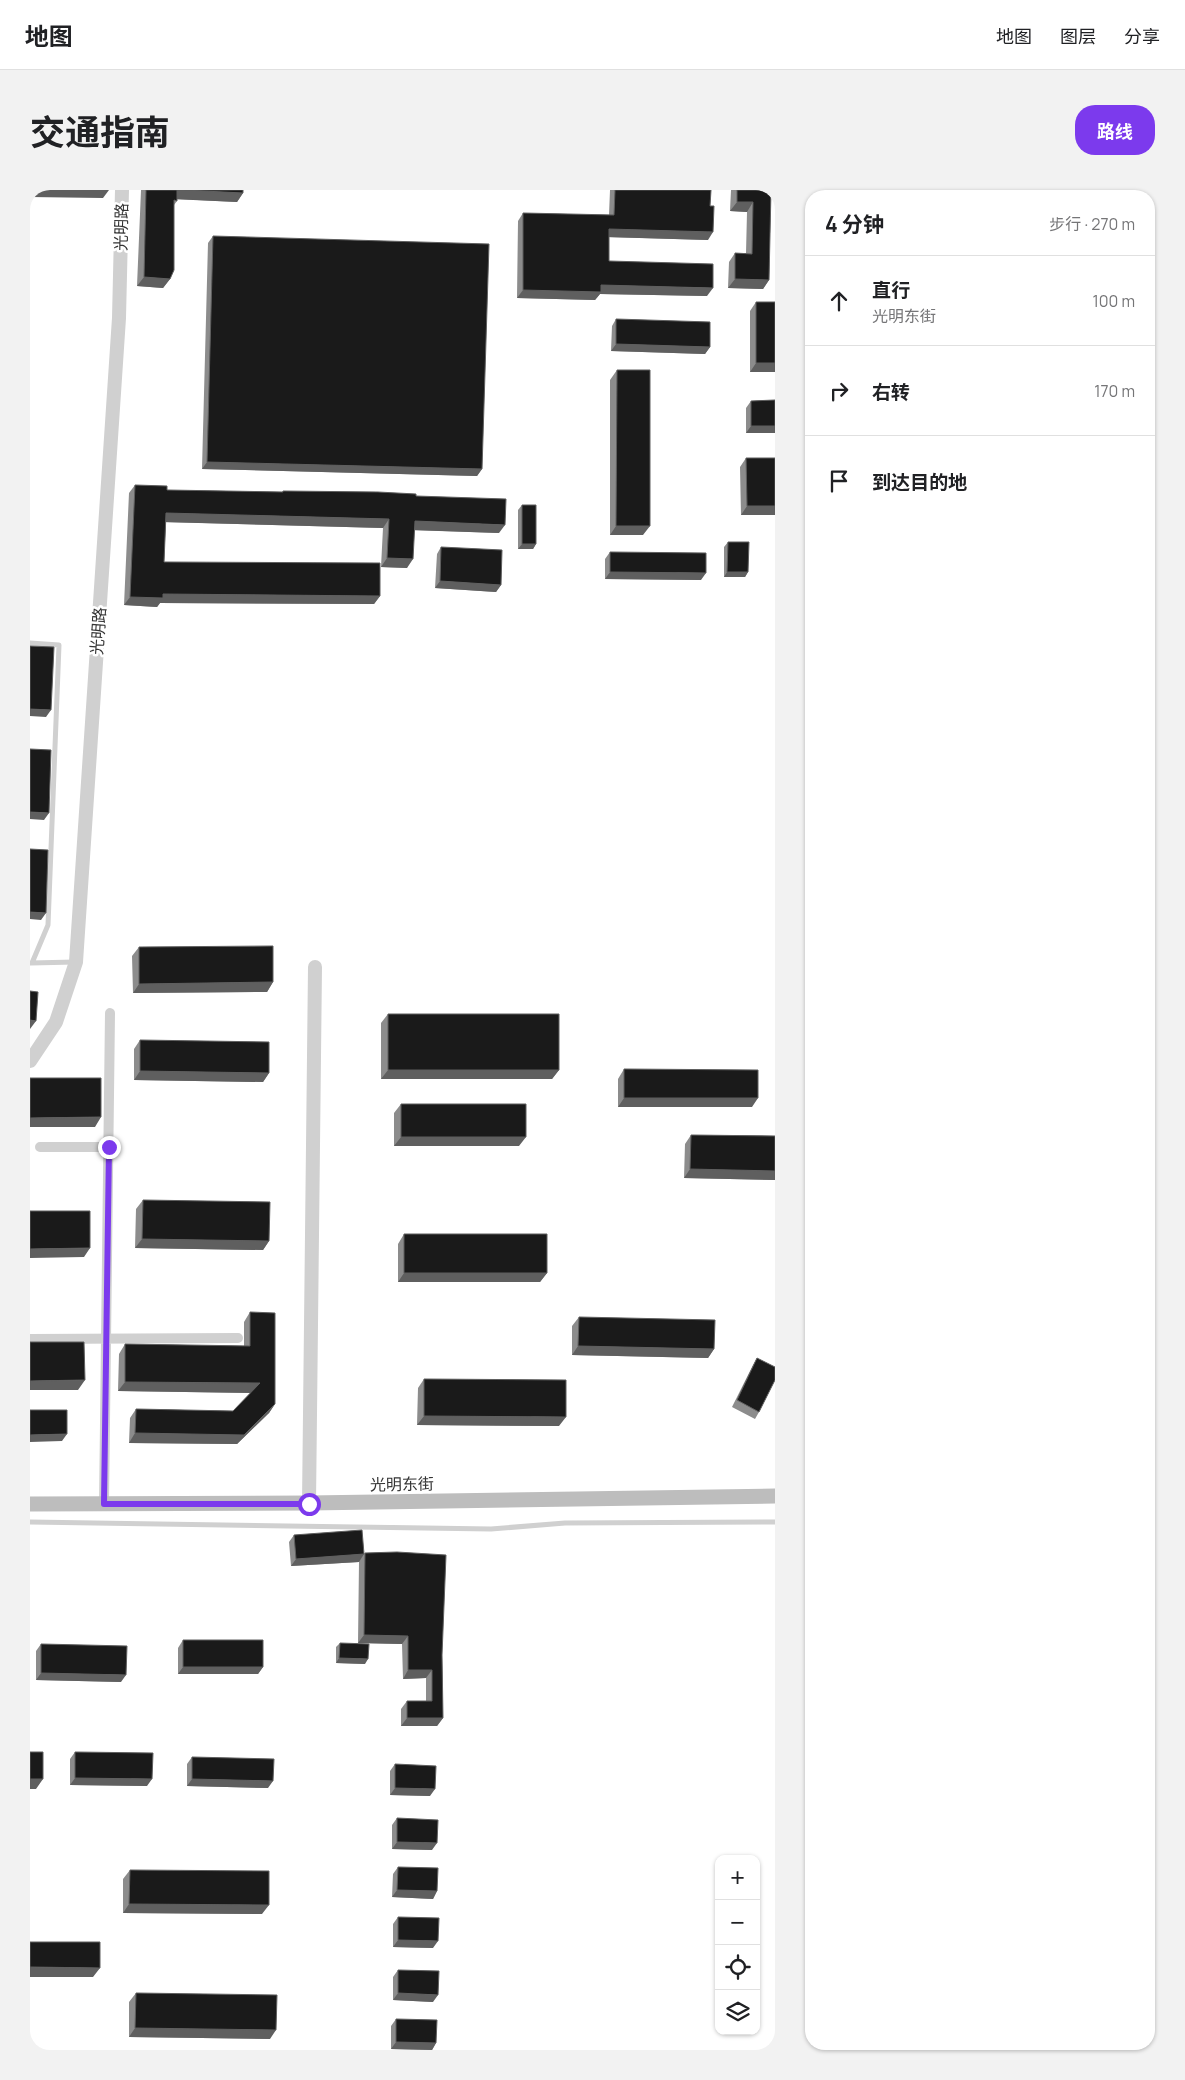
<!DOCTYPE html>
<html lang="zh">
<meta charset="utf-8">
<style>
:root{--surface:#fff;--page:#f2f2f2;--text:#202124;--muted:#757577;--line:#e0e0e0;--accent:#7c3aed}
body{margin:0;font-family:Manrope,"Noto Sans SC",sans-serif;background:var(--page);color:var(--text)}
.controls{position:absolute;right:15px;bottom:15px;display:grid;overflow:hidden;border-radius:10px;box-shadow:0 1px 4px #0004}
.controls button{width:45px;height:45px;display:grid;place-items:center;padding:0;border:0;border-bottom:1px solid var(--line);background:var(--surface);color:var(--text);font:25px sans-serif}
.stop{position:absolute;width:15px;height:15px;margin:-11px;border:4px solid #7c3aed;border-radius:50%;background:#fff}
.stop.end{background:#7c3aed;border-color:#fff;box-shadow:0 1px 5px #0008}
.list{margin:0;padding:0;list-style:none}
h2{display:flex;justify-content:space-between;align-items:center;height:65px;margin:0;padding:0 20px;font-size:21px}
h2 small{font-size:16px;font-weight:400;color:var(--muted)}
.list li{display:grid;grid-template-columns:32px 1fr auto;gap:15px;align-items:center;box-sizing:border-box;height:90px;padding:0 20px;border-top:1px solid var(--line)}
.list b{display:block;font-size:19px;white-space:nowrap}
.list p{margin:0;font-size:16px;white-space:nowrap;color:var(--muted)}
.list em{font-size:16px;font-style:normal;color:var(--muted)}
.icon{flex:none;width:28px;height:28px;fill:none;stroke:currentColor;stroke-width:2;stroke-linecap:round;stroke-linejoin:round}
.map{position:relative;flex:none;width:745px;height:1860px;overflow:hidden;border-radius:20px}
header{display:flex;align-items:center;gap:30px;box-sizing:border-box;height:70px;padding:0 25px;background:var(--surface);border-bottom:1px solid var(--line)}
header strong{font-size:24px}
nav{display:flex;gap:28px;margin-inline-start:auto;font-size:18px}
.intro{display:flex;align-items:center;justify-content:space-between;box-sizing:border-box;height:120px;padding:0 30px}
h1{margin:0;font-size:35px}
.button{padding:12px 22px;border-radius:20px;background:var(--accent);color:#fff;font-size:18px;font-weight:700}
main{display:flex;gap:30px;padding:0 30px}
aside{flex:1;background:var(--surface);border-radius:20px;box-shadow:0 1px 4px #0004}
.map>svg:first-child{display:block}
</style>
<header>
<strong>地图</strong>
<nav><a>地图</a><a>图层</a><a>分享</a></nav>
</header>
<div class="intro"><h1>交通指南</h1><a class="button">路线</a></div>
<main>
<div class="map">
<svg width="745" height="1860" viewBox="0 0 745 1860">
<rect width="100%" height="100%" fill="#fff"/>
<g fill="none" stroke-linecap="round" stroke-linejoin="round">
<!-- service -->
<path stroke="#d0d0d0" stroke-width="5" d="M0,453L29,455L18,735L2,773
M1,773L45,772
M0,1332L461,1339L535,1333L745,1332"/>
<!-- minor -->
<path stroke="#d0d0d0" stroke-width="10" d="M10,957H79
M0,1149L208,1148
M74,1314L80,823"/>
<!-- tertiary -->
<path stroke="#d0d0d0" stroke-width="14" d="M0,871L26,832L46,772L89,128L92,0
M279,1313L285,777"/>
<!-- secondary -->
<path stroke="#bdbdbd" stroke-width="15" d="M0,1314L279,1313L745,1306"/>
</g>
<!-- wall -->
<path fill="#8c8c8c" d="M111,0H213V3L207,12L147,9V11L144,15L140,89L133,98L107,96Z
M580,0H681L678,50L579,47V71L677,106L570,104L565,110L487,108L488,31L493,23L579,25Z
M701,0H741L739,90L733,99L698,98L699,72L705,63H716L717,22L700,21Z
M183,46L452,279L447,286L172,279L178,53Z
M726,112L745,182H720V121Z
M586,129L680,157L675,164L581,161L582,136Z
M587,180L613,345H580V190Z
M745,210V243H716V218L721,211Z
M716,268L745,325H711L710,277Z
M105,295L137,300L252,302L253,301L386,306L469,343L384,340L377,378L351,377L353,338L136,332L134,372L350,406L344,414L130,413L127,417L94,415L99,303Z
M492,315L506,354L503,359H488V320Z
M698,352L718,382L715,387H694V357Z
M411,357L471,395L466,402L405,398L407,364Z
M580,362L671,390L575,389V369Z
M109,757L243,792L237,802L103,803L102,766Z
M358,824L529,880L522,889H351V833Z
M110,850L239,883L233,892L104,890V859Z
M594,879L722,917H588V889Z
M371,914L489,956H364V923Z
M661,945L745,946V990L654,988L655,954Z
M113,1010L239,1051L233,1060L105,1058L106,1019Z
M374,1044L517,1083L510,1092H368V1054Z
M220,1122L245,1214L239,1223L207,1254L99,1253L100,1228L106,1219L203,1221L221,1203L88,1201L89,1164L95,1154L214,1156V1132Z
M549,1127L684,1159L678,1168L542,1165V1136Z
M727,1168L729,1222L725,1229L702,1217L723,1175Z
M394,1189L529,1236L387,1235L388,1198Z
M264,1345L334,1364L335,1363L412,1465L413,1528L407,1536H371V1519L377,1511H396V1488L373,1489L372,1454L328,1453L329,1372L261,1376L259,1352Z
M153,1450L233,1477L228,1484H148V1458Z
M310,1453L335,1474L306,1473V1457Z
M11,1454L91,1492L6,1490V1461Z
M45,1562L117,1596L40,1595V1569Z
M162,1567L238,1598L157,1596V1574Z
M365,1574L400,1606L360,1605V1581Z
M367,1628L402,1660L362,1659V1635Z
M368,1677L407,1701L403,1709L362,1707L363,1684Z
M100,1680L232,1724L93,1723V1689Z
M368,1727L403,1758L363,1757V1734Z
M368,1780L403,1812L363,1810V1787Z
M106,1803L240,1849L99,1847V1812Z
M366,1829L406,1853L402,1860L361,1859V1836Z"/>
<!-- shaded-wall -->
<path fill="#5f5f5f" d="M0,0H79L73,8L0,7Z
M147,0H154L213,3L207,12L141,9Z
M707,12H723L717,22L700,21Z
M579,39L683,42L678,50L574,47Z
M114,87L140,89L133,98L107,96Z
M705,89L739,90L733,99L698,98Z
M571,95L683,98L677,106L570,104L565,110L487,108L493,100Z
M586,154L680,157L675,164L581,161Z
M726,173H745V182H720Z
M721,236H745V243H716Z
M177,272L452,279L447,286L172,279Z
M717,316H745V325H711Z
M136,323L359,329L353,338L130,332Z
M385,331L475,335L469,343L379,340Z
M586,336H620L613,345H580Z
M492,354H506L503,359H488Z
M357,368L383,369L377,378L351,377Z
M580,382L676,383L671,390L575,389Z
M697,382H718L715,387H694Z
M410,391L471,395L466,402L405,398Z
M133,404L350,406L344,414L130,413L127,417L94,415L100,407Z
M0,519L21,520L16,527L0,526Z
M0,622L19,623L14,630L0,629Z
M0,722L16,723L11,730L0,729Z
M243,792L237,802L103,803L109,794Z
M0,830L6,831L0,839Z
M358,880H529L522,889H351Z
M110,881L239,883L233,892L104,890Z
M594,908H728L722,917H588Z
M71,927L65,937H0V928Z
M371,947H496L489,956H364Z
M660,979L745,981V990L654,988Z
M112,1049L239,1051L233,1060L105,1058Z
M60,1058L54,1067L0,1068V1059Z
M374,1083H517L510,1092H368Z
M548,1156L684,1159L678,1168L542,1165Z
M55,1190L48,1200H0V1191Z
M95,1192L230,1193L224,1203L88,1201Z
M245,1214L239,1223L207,1254L99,1253L105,1243Z
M394,1226L536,1227L529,1236L387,1235Z
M37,1244L32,1251L0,1252V1245Z
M334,1364L329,1372L261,1376L266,1369Z
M334,1445L378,1446L372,1454L328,1453Z
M309,1468L338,1469L335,1474L306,1473Z
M153,1477H233L228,1484H148Z
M378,1480H402L396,1488L373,1489Z
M11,1483L96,1485L91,1492L6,1490Z
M377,1528H413L407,1536H371Z
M45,1588L122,1589L117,1596L40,1595Z
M0,1589H13L6,1599H0Z
M162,1589L243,1591L238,1598L157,1596Z
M365,1598L405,1599L400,1606L360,1605Z
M367,1652L407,1653L402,1660L362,1659Z
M367,1700L407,1701L403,1709L362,1707Z
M99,1714L239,1715L232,1724L93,1723Z
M368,1750L408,1751L403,1758L363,1757Z
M0,1777L70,1778L63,1787H0Z
M368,1803L408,1805L403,1812L363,1810Z
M105,1838L246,1840L240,1849L99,1847Z
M366,1852L406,1853L402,1860L361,1859Z"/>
<!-- building -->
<path fill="#1a1a1a" stroke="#5f5f5f" d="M116,0H147V11L144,10V80L140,89L114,87Z
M154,0H213V3Z
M585,0H681L680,16H684L683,42L579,39V71L683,74V98L571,95V102L493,100V23L584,25Z
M707,0H741L739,90L705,89V63L722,64L723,12H707Z
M183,46L459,54L452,279L177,272Z
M726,112H745V173H726Z
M586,129L680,132V157L586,154Z
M587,180H620V336H586Z
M745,210V236H721V211Z
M716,268H745V316H717Z
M105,295L137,296V300L253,302V301L348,302L386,304V306L476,309L475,335L385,331L383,369L357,368L359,329L136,323L134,372L350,373V406L133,404V408L100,407Z
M492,315H506V354H492Z
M698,352H719L718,382H697Z
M411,357L472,360L471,395L410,391Z
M580,362L676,363V383L580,382Z
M0,456L24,457L21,520L0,519Z
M0,559L21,560L19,623L0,622Z
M0,659L18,660L16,723L0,722Z
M243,756V792L109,794V757Z
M0,801L8,802L6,831L0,830Z
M358,824H529V880H358Z
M110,850L239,852V883L110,881Z
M594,879L728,880V908H594Z
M0,888H71V927L0,928Z
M371,914H496V947H371Z
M661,945L745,946V981L660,979Z
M113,1010L240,1012L239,1051L112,1049Z
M0,1021H60V1058L0,1059Z
M374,1044H517V1083H374Z
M220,1122L245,1123V1214L214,1245L105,1243L106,1219L203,1221L230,1193L95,1192V1154L220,1156Z
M549,1127L685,1130L684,1159L548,1156Z
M0,1152H54L55,1190L0,1191Z
M727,1168L745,1177V1190L729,1222L707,1210Z
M394,1189L536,1190V1227L394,1226Z
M0,1220H37V1244L0,1245Z
M332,1340L334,1364L266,1369L264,1345Z
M367,1362L416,1365L412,1465L413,1528H377V1511H402V1480H378V1446L334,1445L335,1363Z
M153,1450H233V1477H153Z
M310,1453L339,1454L338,1469L309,1468Z
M11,1454L97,1456L96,1485L11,1483Z
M0,1562H13V1589H0Z
M45,1562L123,1563L122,1589L45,1588Z
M162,1567L244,1569L243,1591L162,1589Z
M365,1574L406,1576L405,1599L365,1598Z
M367,1628L408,1630L407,1653L367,1652Z
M368,1677L408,1678L407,1701L367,1700Z
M100,1680L239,1681V1715L99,1714Z
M368,1727L409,1728L408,1751L368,1750Z
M0,1752H70V1778L0,1777Z
M368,1780L409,1781L408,1805L368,1803Z
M106,1803L247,1805L246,1840L105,1838Z
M366,1829L407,1830L406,1853L366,1852Z"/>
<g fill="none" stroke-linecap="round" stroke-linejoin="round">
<!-- route -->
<path stroke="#7c3aed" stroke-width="6" d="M79,957L74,1314H279"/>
</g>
<g text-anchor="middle" stroke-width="5" stroke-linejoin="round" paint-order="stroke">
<!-- street labels -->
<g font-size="16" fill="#333" stroke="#fff">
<text transform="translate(91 37) rotate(-89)" y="6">光明路</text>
<text transform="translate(68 441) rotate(-86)" y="6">光明路</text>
<text transform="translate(372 1294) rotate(-1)" y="6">光明东街</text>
</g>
</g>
</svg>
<div class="controls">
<button>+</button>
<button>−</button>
<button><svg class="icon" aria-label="locate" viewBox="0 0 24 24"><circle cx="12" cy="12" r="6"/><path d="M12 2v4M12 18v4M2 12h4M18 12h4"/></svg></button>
<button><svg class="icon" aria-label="layers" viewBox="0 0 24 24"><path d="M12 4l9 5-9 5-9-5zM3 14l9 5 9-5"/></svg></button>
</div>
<div class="stop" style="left:279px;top:1314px"></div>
<div class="stop end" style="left:79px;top:957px"></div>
</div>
<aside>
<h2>4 分钟<small>步行 · 270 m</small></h2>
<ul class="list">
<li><svg class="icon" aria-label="ahead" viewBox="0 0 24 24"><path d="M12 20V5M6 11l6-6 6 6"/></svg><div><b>直行</b><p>光明东街</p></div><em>100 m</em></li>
<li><svg class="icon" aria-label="right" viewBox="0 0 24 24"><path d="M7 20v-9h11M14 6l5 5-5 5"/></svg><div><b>右转</b></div><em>170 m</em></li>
<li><svg class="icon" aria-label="arrive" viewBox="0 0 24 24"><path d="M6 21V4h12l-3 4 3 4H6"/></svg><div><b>到达目的地</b></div></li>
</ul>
</aside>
</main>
